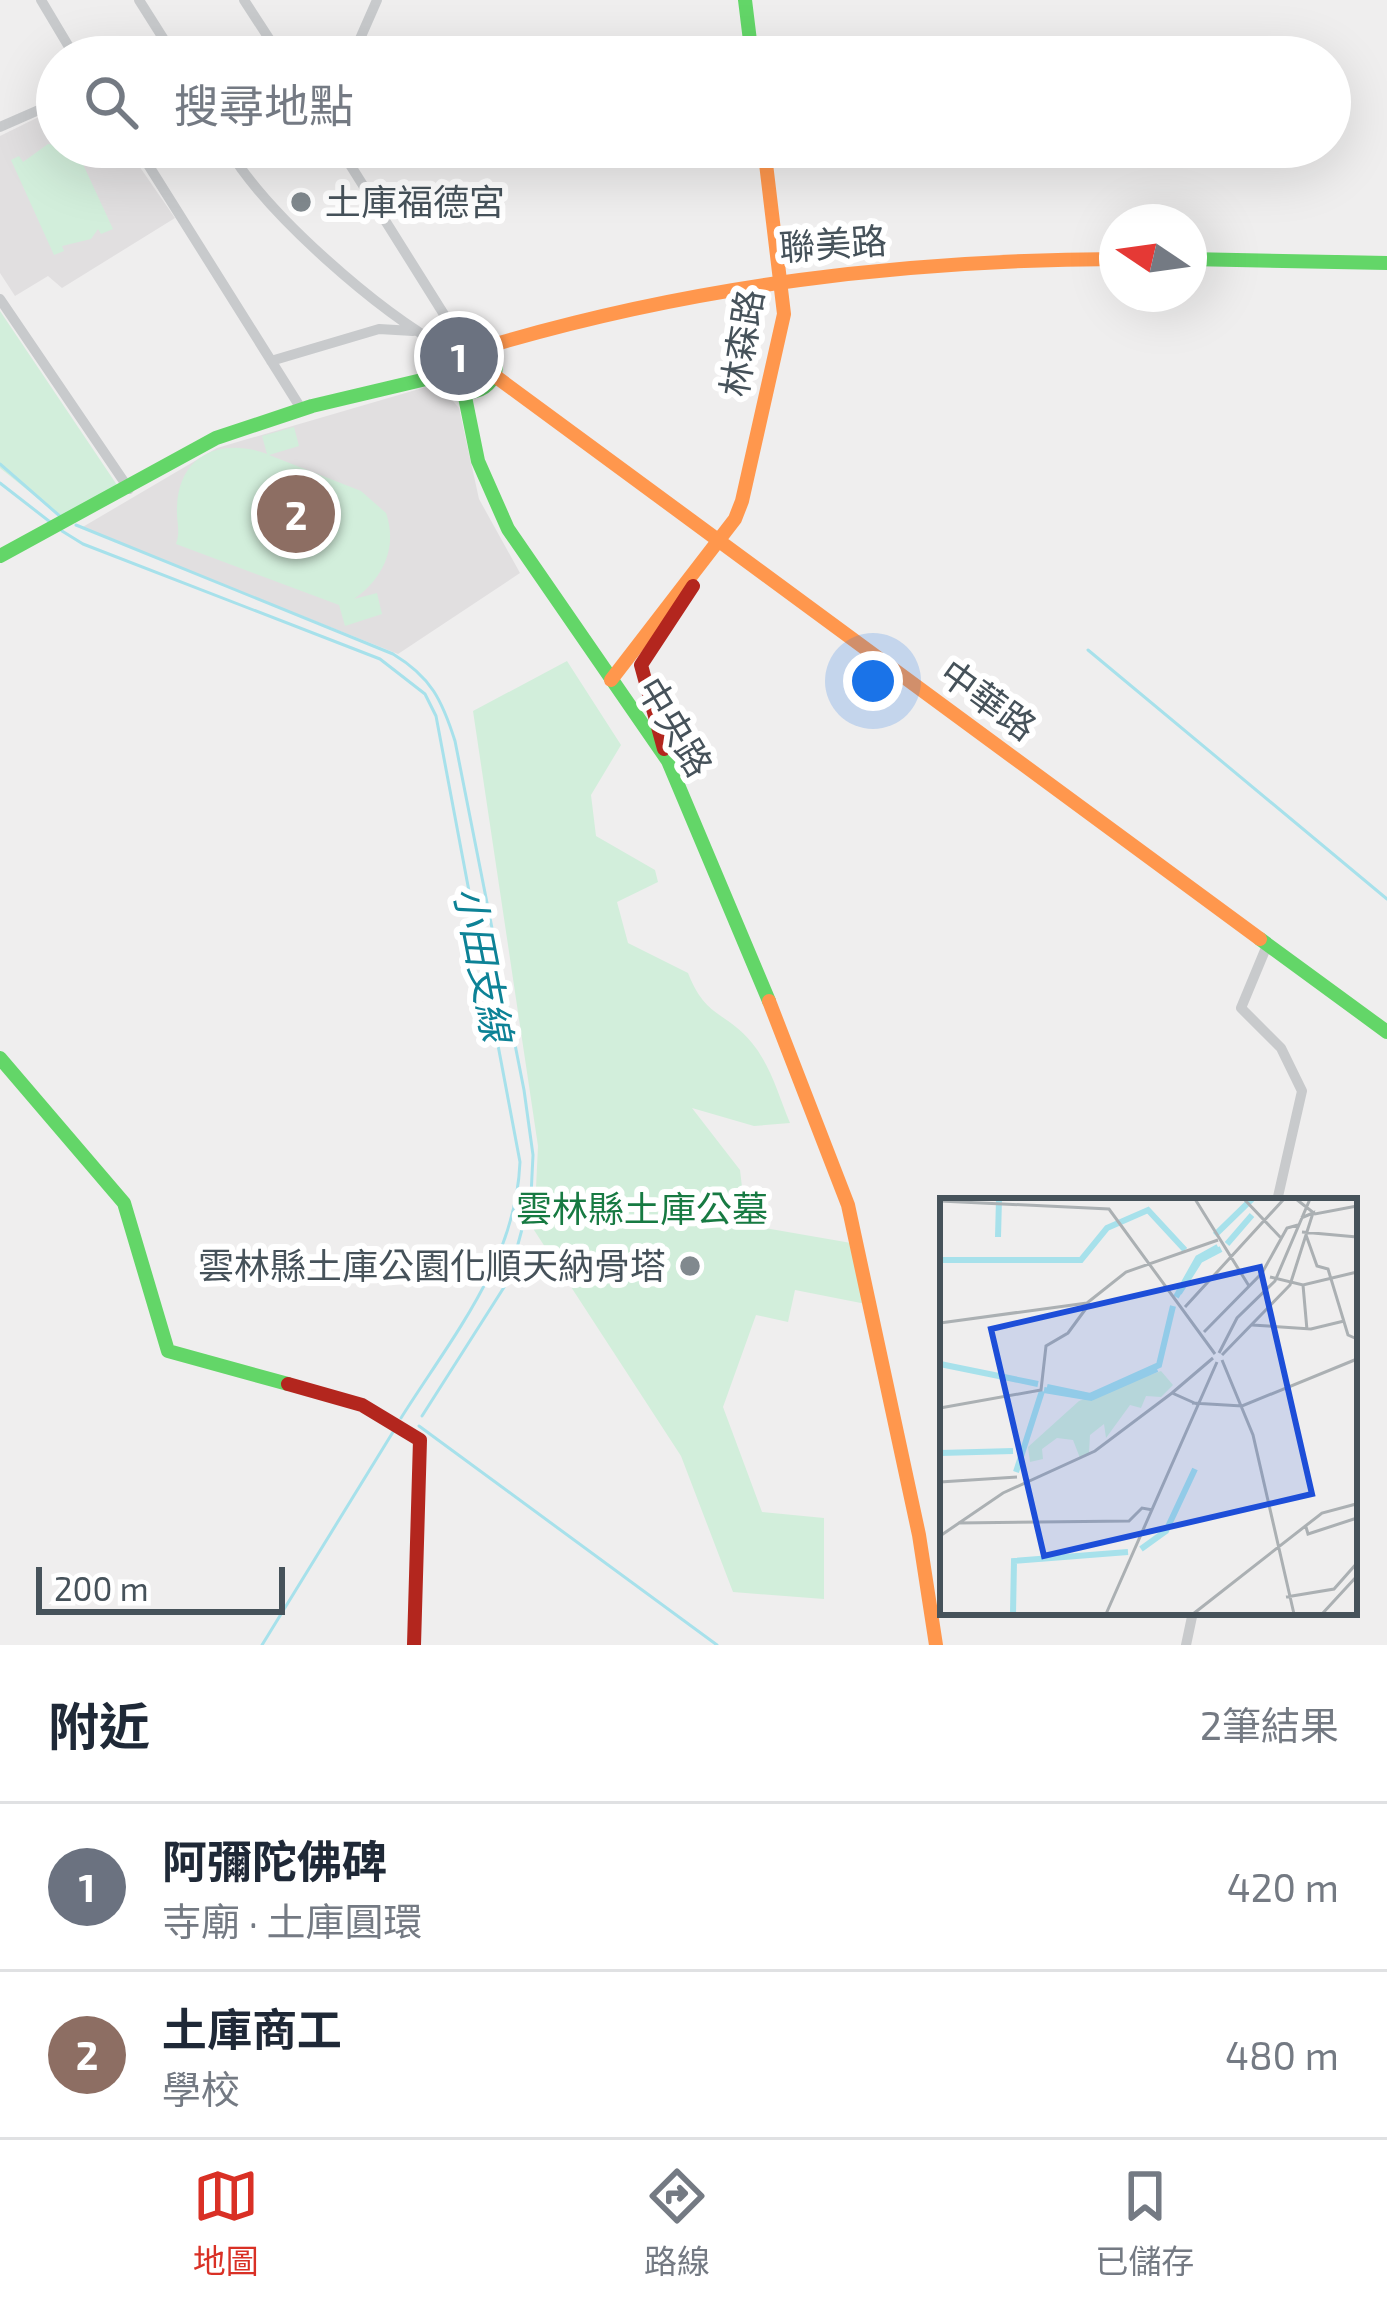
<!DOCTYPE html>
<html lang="zh-TW">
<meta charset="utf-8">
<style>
:root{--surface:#fff;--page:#f6f6f7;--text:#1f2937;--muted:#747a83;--line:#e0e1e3;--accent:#d93025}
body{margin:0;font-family:"Exo 2","Noto Sans TC",sans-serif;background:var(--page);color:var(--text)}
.compass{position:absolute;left:1099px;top:204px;width:108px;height:108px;border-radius:50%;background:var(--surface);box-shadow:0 12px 48px #0002;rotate:283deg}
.scale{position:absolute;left:36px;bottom:30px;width:249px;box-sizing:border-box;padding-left:12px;border:6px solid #46525a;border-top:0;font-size:33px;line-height:42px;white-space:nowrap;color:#46525a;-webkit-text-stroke:9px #fff;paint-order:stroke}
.you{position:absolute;left:873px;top:681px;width:42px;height:42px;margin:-30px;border:9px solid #fff;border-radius:50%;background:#1a73e8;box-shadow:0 0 0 18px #1a73e833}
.badge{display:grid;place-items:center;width:78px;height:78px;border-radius:50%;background:var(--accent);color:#fff;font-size:39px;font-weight:700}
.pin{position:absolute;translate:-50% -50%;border:6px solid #fff;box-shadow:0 3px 12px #0006}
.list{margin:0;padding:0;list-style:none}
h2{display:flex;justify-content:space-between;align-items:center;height:156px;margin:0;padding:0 48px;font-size:51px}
h2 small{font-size:39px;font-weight:400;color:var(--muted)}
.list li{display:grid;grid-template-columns:78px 1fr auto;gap:36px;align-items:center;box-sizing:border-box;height:168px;padding:0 48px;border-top:3px solid var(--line)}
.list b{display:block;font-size:45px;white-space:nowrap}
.list p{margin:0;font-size:39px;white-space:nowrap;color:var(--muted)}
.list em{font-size:39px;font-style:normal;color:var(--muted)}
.icon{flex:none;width:66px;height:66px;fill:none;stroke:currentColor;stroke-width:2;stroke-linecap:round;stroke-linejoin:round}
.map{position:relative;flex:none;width:1387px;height:1645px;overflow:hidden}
.search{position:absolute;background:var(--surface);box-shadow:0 12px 48px #0002;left:36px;right:36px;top:36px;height:132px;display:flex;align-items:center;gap:30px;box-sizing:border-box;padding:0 42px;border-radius:66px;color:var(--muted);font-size:45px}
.sheet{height:492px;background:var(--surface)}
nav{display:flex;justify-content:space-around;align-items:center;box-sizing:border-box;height:168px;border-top:3px solid var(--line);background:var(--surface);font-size:33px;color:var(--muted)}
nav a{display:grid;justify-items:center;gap:6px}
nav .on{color:var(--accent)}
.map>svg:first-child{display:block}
</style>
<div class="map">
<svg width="1387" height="1645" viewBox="0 0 1387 1645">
<rect width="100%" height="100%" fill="#efeeee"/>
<!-- education -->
<path fill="#e1dfe0" d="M57,108V147H126L175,218L62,288L48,276L15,296L0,273V136Z
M426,387L445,392L459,408L479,499L520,573L398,654L81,528L217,448Z"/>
<!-- green -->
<path fill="#d2eedb" d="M48,144L75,147L113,229L101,234L98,229L91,239L62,246L64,251L54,255L11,160L19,156L23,162Z
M0,311L117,485L65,520L0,468Z
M452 366a18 18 0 1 1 36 0a18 18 0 1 1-36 0Z
M294,427L299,446L269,455L361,491L386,513C398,547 383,579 354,599L377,593L382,614L345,626L339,605L176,544C181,530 176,522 177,507C179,452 224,438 267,454L262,436Z
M567,661L621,745L591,795L596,836L655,870L658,882L617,902L628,943L688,973C706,1019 726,1011 752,1043C771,1066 779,1097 790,1123L754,1126L692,1108L740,1170L745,1213L759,1227L851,1243L866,1304L795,1290L788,1322L756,1315L723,1407L762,1512L824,1518V1599L733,1592L681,1456L534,1230L538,1146L473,711Z"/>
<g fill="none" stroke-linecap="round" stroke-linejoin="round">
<!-- stream -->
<path stroke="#a7e1eb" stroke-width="3" d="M0,464L62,518
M0,483L54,525
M76,525L393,654C431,677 442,700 455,741L524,1090L533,1155L531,1196L508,1281L422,1416
M62,531L83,544L380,659L425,694L436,716L520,1162C516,1261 452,1337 401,1418
M1088,650L1387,899
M419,1426L717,1645
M262,1645L393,1432"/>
<!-- street -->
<path stroke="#c8cacc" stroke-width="10" d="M41,0L75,57
M139,0L175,57
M244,0L281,57
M352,57L377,0
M0,127L57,102
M137,147L302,410
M227,147C267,215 378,311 447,349
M339,147L460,340
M0,299L129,489
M271,361L379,329L413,331
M1268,943L1241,1008L1281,1048L1302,1091L1277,1201
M1186,1645L1193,1612"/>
<!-- fast -->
<path stroke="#63d668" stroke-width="14" d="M745,0L752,57
M1189,259L1387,263
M442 365a27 27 0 1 1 54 0a27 27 0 1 1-54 0Z
M464,392L478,461L508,529L668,761L769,1001
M0,556L216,438L312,406L443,375
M1260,939L1387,1032
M0,1058L124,1203L168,1351L288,1384"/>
<!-- slow -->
<path stroke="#ff974d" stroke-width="14" d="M489,346C695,285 902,260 1117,259
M495,376L1260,939
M611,680L735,519L742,501L784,314L764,147
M769,1001L848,1205L919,1535L936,1645"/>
<!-- jam -->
<path stroke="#b3261e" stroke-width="14" d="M664,749L641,665L693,586
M288,1384L362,1405L420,1440L414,1645"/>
</g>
<!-- markers -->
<g fill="#81898e" stroke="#fff" stroke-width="4.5">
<circle cx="301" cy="202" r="12"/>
<circle cx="690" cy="1266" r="12"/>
</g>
<g text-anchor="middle" stroke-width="12" stroke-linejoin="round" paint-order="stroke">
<!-- poi labels -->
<g font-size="36" fill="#46525a" stroke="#fff" text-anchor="start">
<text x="325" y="215">土庫福德宮</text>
<text x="666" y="1279" text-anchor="end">雲林縣土庫公園化順天納骨塔</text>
</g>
<!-- street labels -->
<g font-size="36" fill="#46525a" stroke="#fff">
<text transform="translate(833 244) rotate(-4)" y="13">聯美路</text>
<text transform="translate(742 343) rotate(-81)" y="13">林森路</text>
<text transform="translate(988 700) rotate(36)" y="13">中華路</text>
<text transform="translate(675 727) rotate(59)" y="13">中央路</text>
</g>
<!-- park labels -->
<g font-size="36" fill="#177a42" stroke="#fff">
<text x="642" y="1222">雲林縣土庫公墓</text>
</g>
<!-- water labels -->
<g font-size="39" font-style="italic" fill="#0d8296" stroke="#fff">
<text transform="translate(483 964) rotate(79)" y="14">小田支線</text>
</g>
</g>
<!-- overview -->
<g transform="translate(940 1198)">
<rect width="417" height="417" fill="#efeeee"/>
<path d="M221,173L233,187L221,199L206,198L201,210L190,207L166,240L164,226L150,237L149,255L140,260L133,242L117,240L102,251L103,261L90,264L88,249L139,203Z" fill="#d2eedb"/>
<path fill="none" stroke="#a7e1eb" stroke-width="6" d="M275,37L312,1M58,39L59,1M287,46L312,17M0,62H141L167,30L208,12L245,52M239,95L260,62L281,51M236,99L258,60L278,49M0,166L98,186M107,189L150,198L219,167L233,108M104,192L151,200L217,171M0,255L73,253M76,274L102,193M201,351L226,333L255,271M73,416L74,363L188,354"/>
<path fill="none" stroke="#abb0b3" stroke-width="3" d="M255,1L309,88M304,1L341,40M356,1L375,16L417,8M0,3L169,11L275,156M362,34L417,39M366,37L377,68L388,71L408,137L417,141M330,79L363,87L417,74M363,87L367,132M245,109L344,1M0,125L147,105L186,74L278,42M312,127L371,131L404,123M264,134L322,75L347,30L358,27M279,155L297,120L335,83L370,1M282,157L350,87L373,15L361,20M282,162L313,237L354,416M232,195L273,160M252,205L302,208L417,161M0,210L101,192L106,148L128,135L150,105M0,284L77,279M18,325L189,323L202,310L213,312M366,329L368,336L417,320M0,338L63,295L155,253L232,195L259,207M346,399L394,391L417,365M166,416L277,164M253,416L382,315L416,306L417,278M382,416L417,378"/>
<path fill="#1d4ed8" fill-opacity="0.15" stroke="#1d4ed8" stroke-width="6" d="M320,69L372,296L104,358L51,131Z"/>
<rect width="417" height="417" fill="none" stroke="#46525a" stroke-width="6"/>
</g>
</svg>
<svg class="compass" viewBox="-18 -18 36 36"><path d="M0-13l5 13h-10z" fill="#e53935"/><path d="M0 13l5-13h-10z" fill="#747a83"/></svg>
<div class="scale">200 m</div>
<div class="you"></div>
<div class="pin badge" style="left:459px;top:356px;background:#6b7280">1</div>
<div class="pin badge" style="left:296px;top:514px;background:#8d6e63">2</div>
<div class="search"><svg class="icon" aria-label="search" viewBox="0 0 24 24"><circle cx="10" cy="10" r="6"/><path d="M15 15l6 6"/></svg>搜尋地點</div>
</div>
<section class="sheet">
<h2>附近<small>2筆結果</small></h2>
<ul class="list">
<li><span class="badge" style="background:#6b7280">1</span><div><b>阿彌陀佛碑</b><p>寺廟 · 土庫圓環</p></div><em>420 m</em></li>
<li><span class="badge" style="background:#8d6e63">2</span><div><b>土庫商工</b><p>學校</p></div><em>480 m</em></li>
</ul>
</section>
<nav>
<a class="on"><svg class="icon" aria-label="map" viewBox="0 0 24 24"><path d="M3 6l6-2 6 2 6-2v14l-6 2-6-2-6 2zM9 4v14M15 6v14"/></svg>地圖</a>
<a><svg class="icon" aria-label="directions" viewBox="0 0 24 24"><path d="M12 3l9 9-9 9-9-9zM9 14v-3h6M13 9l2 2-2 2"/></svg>路線</a>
<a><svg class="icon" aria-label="saved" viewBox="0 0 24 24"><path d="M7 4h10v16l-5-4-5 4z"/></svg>已儲存</a>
</nav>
